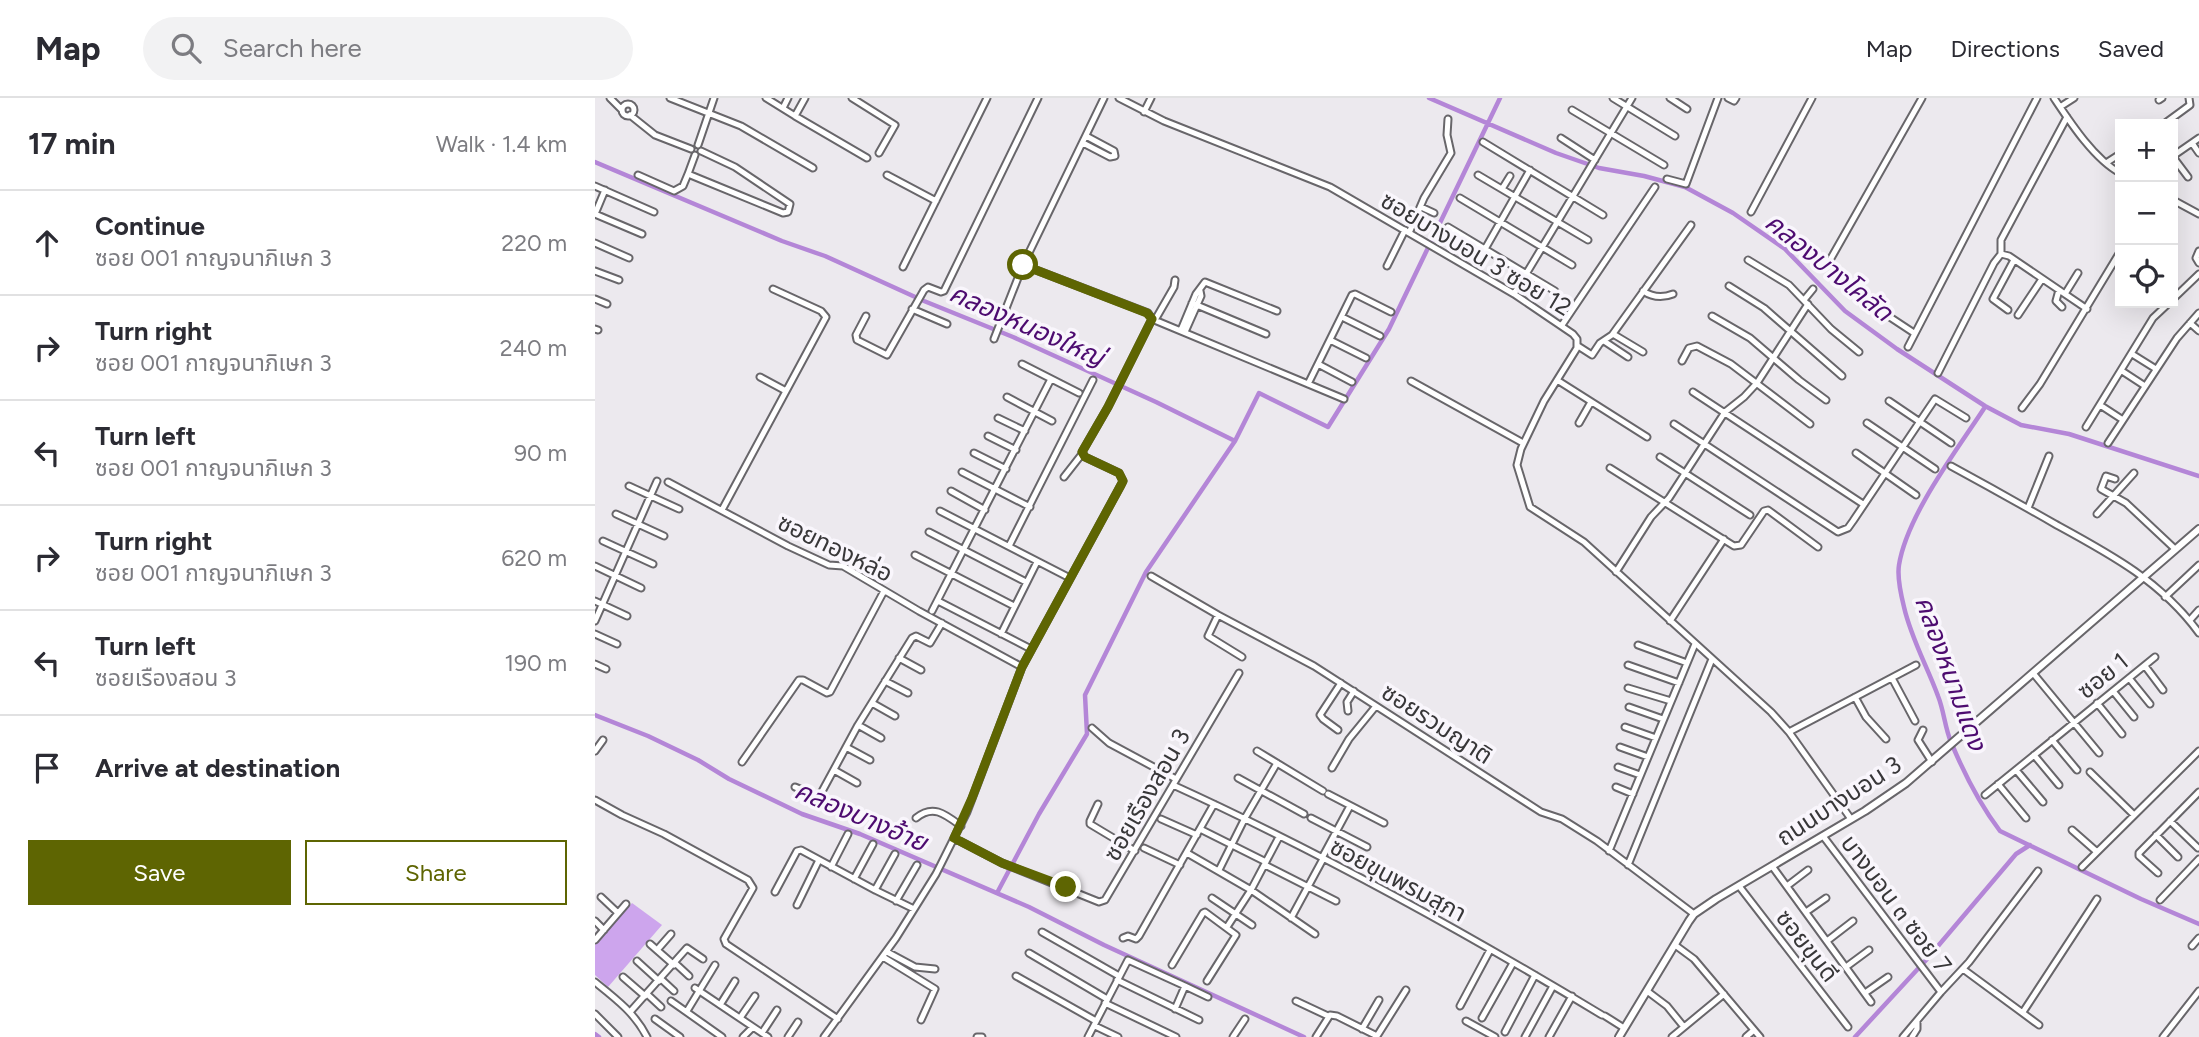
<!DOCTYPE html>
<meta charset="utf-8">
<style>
:root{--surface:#fff;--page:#f2f2f3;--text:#2b2b33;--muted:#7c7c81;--line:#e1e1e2;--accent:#5e6502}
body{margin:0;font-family:Figtree,"Noto Sans Thai",sans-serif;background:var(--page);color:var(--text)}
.controls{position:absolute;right:21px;top:21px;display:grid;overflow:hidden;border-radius:0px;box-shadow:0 7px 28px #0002}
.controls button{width:63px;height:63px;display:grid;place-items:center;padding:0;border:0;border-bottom:2px solid var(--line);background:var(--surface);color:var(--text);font:35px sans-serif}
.stop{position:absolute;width:21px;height:21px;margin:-16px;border:5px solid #5e6502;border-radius:50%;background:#fff}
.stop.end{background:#5e6502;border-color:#fff;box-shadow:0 2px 7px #0008}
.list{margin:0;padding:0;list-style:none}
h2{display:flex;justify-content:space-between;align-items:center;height:91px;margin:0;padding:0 28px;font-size:30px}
h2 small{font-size:23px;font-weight:400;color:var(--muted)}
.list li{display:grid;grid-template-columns:46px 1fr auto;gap:21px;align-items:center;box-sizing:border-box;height:105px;padding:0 28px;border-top:2px solid var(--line)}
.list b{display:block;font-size:26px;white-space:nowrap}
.list p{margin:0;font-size:23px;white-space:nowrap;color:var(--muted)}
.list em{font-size:23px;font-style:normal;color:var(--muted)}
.actions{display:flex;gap:14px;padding:21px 28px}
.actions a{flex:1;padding:16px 0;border:2px solid var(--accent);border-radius:0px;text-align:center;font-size:24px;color:var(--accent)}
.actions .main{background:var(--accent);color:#fff}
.icon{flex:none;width:38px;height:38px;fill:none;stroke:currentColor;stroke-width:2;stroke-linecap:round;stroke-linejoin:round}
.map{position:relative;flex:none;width:1604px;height:939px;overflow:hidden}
header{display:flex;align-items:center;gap:42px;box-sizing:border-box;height:98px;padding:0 35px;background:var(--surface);border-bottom:2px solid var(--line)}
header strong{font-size:33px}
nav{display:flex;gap:38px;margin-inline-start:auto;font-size:24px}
.search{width:490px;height:63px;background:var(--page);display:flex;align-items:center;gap:18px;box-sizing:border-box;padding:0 24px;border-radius:38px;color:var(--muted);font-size:26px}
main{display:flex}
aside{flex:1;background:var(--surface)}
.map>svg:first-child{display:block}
</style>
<header>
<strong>Map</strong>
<div class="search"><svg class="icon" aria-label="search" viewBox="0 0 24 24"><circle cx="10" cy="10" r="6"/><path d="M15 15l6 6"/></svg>Search here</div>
<nav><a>Map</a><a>Directions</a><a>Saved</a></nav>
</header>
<main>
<aside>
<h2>17 min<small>Walk · 1.4 km</small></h2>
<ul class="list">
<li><svg class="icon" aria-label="ahead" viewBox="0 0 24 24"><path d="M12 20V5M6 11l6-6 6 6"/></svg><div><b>Continue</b><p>ซอย 001 กาญจนาภิเษก 3</p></div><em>220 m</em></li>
<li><svg class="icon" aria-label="right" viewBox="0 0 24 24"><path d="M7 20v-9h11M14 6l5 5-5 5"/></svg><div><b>Turn right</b><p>ซอย 001 กาญจนาภิเษก 3</p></div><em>240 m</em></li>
<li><svg class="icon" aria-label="left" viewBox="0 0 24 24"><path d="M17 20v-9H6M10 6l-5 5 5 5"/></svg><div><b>Turn left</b><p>ซอย 001 กาญจนาภิเษก 3</p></div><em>90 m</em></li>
<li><svg class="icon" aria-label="right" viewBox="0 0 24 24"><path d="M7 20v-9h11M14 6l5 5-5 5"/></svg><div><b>Turn right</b><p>ซอย 001 กาญจนาภิเษก 3</p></div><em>620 m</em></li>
<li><svg class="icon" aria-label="left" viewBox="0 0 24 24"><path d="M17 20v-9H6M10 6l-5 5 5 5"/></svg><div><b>Turn left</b><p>ซอยเรืองสอน 3</p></div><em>190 m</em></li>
<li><svg class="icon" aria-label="arrive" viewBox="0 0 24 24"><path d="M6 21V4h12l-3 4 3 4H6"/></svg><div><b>Arrive at destination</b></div></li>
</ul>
<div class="actions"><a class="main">Save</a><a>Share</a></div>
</aside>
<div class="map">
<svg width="1604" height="939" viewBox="0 0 1604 939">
<rect width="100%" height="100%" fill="#ece9ee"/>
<!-- green -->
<path fill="#cda5ed" d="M37,805L67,827L13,889L0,877V847Z"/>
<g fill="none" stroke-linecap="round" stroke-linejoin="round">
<!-- canal -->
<path stroke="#b486d7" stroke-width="4.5" d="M834,0L961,55L1004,70L1049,78L1090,89L1138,115L1190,151L1250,213L1302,251L1390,308L1426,327L1474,336L1604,378
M0,64L187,143L230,158L329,203L418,239L561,304L640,343L551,474L490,597L492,636L444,716L402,795
M1390,309C1362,352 1312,417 1304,467C1302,479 1306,497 1309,509C1316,540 1332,568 1343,598C1349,613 1350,630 1356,644C1368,673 1386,708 1405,733L1546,801L1604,826
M640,343L664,295L733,329L794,231L905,0
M0,617L53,638L103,662L134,681L207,716L265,736L434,809L509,847L709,939
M0,936L4,939
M1260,939L1332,861L1421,756L1435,747"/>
<!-- minor casing -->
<g stroke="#68666a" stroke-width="9">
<path id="minor" d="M15,0L27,12
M75,0L146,28L218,70
M171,0L200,18
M210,0L200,18L272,60
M257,0L300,27L284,55
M524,0L569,23L735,89L919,196L978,236L982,241V250L949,303L926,351L922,367L935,409L989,444L1176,614L1194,634L1256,721
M1018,0L1080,38
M1075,0L1092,11
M1133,0L1139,3L1141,0
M1459,0C1475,24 1499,61 1525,75
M1564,2L1567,0
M27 12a6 6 0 1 1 12 0a6 6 0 1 1-12 0Z
M1465,9L1479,0
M188,10L193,0
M977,12L1069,67
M549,14L556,0
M35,17L60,37L96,51
M1569,26L1595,7L1594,0
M966,40L1000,62
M888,44L1008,117
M488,45L515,59L520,58L519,53L491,38
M1597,45L1604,55
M103,47L119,0
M100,57L93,76L188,115L193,114L195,106L140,69L106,53
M1578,58L1604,40
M1578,59L1593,79
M1511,65L1525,56
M43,77L79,93L88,88L93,76
M292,77L341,103
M883,77L993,142
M1072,81L1091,86L1123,0
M0,88L59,114
M907,91L915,78
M10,92L0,116L47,136
M865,100L977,167
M1578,102L1604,116
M826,109L839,115
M1156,114L1217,0
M853,129L960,193
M814,135L829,100L856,55L852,37L853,21
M0,145L34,160
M890,151L935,72
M1604,153L1601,160L1604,165
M1406,156V142L1472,19
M1153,162L1194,187L1236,231L1264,254
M1235,162L1327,0
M428,167L553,215L557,221L749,301
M792,168L810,132
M308,169L392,0
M0,173L24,182
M1134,188L1169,210L1247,278
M1464,192L1461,203L1467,209
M1048,193C1057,199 1068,200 1078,196
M919,196L1037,0
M1470,196L1483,175
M0,201L12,206
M1578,201L1604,176
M1209,202L1218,191
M1269,202L1319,235
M597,205L671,236
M317,211L352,226
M1413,212L1398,201L1419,162
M1423,217L1447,181
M271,218L261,237L262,242L292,257L329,192L333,189L346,194L349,193L443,0
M1117,218L1155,240L1204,282L1231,302
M747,219L785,238
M560,222L579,189L580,182
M1595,225L1604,233
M967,227L1060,89
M0,231L3,232
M586,232L601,196L610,184L682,213
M590,234L606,198L605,193
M1018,236L1048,254
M399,241L428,167L509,0
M735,242L771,260
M1009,243L1033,259
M983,248L997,257L1005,245L1017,237L1096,127
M1313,249L1442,0
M1537,256L1561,271
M1087,263L1094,250L1102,248L1136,266L1215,326
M427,266L484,295
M723,266L757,284
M1527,273L1550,288
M1343,275L1399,165L1406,156L1414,158L1492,211
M165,279L191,293
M962,282L1052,339
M816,283L928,345
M713,286L757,197L760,196L796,214
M1098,294L1268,406
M412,299L457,323
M1294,303L1356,345
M1505,307L1528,322
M1427,310L1445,286L1525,154
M403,320L430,333
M984,325L996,304
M1272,325L1340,371
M1079,326L1243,434L1253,430L1258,423L1340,301L1371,320
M1491,329L1558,220L1574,205
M393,338L421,352
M1513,345L1582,240L1604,215
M379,355L411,371
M1261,355L1321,397
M1065,359L1155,417
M1356,368C1391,387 1425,406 1460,426C1515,456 1566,483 1604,535
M1015,370L1139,448L1146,447L1169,413L1173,412L1223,449
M367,374L435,409
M469,379L487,356
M1520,381L1511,378L1506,391L1531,405L1580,451
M73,384L193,448L234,467L248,468L324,513L427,569
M34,388L84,411
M356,393L390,412
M1433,410L1454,358
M127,412L231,219L226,213L178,191
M345,413L471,478
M21,416L69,438
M1502,416L1539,375
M334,434L431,484
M8,443L58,466
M414,448L498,282
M320,457L419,508
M0,468L46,490
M1021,474L1056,419L1074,400L1130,314L1149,299L1162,285L1213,206
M556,478L623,517L719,568L946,714L967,721L1002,743L1099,816
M1570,499L1604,467
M0,503L32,518
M343,503L436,551
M337,513L456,281
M623,517L613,538L647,559
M1595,522L1604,512
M0,523L62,383
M1075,523L1129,441
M0,536L22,546
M406,536L442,464
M1043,547L1092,565
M304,560L326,572
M0,566L11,571
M1033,567L1084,585
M1550,568L1568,592
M1438,575L1504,655
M1297,580L1320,623
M1534,580L1555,606
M290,583L313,595
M1033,590L1076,603
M1518,593L1539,619
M1260,599L1271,619L1291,641
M277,605L300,618
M1502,605L1527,636
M1034,609L1068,621
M753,613L752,604L759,593
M263,627L286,640
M1030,629L1061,640
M497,630L514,645L581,681
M743,632L728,621L725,617L746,585
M1328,632L1323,642L1337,664
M1194,634L1321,567
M1457,642L1482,672
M251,649L275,662
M1025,649L1053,659
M0,653L8,642
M662,653L728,693
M1439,657L1464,687
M147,664L204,582H208L232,595L235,594L289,493
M1023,669L1045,677
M737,670L754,641L781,608
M239,672L262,685
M1421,672L1448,704
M1495,674L1539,717
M643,680L709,716
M1403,686L1431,720
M578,687C725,754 868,833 1007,917
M200,689L224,699
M1021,689L1038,696
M733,696L789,725
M1390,697L1560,559
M0,702L27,717L69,736L153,782L158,790L129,841L131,846L243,921
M503,706L495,723V726L540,753
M250,711L224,699L263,627L317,540L321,538L335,545L347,525
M321,720C338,706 350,716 366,728
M716,720L772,749
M566,721L602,737
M1575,723L1603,750
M605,731L671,764
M1477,732L1502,754
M1561,737L1583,759
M1228,738L1346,894
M359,740L407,765L504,804L510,802L644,575
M549,750L585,767
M1014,753L1100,546
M592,755L656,792L720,836
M727,760L755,708
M670,767L741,803
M1033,767L1117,561
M1177,768L1276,904
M236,769L253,736
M1487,769L1604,653
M624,772L650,720L682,665
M1563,775L1544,758V755L1604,694
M259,781L278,746
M1144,788L1253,929
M1192,788L1213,772
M280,792L300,756
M180,794L202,753L206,752L280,792L319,811
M6,799L23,815
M617,800L657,827
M1565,802L1604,761
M301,803L322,767
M202,807L224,762
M1211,814L1231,800
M696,820L728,761
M0,823L9,832
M632,829L656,792L684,739
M447,834L524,878
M528,840L533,838L541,841L544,838L619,706
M0,842L31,806
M1232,843L1258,823
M55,846L79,867
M1080,847L1099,861L1165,939
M1597,848L1604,840
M62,852L76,836
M292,854L320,869L340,871
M434,855L512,901
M288,859L340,891L326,922
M42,863L64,883
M80,865L94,878
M577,867L608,815L610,814L641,837L612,883
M1251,869L1274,852
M1368,871L1444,927
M421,878L501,923
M28,879L50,898
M66,881L79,893
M522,882L604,922
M0,884C20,900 40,915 52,939
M590,888L613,899
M100,890L173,939
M1052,893L1072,908L1089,929
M1270,895L1293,879
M52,896L66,909
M76,903L127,939
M701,903L733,918
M510,905L581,939
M125,907L140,883
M865,908L895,852
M92,913L120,867
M35,914L92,850L108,861
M1428,914L1502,801
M0,916L23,939
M1010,918L1029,930
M145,920L160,898
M887,920L918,865
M60,921L85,939
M871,923L900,939
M500,928L523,939
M767,931L784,902
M910,934L940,877
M167,935L182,912
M148,939L158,929
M193,939L203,924
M229,939L301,840L341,776L372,714L427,569L526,387L528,383L524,375L490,359L487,354L513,309L557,221
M382,939H387
M493,939L533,862L590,888L580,911
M638,939L650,921
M721,939L735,917L742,918L782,938L811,892
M930,939L958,888
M954,939L977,898
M1077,939L1129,896
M1151,939L1159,932
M1308,939L1346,894L1374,864L1443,773
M1317,939L1322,931V923
M1568,939L1604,893"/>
</g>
<!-- major casing -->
<g stroke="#68666a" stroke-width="10">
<path id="major" d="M1024,939L1094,823L1099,816L1121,801L1270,713L1311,685L1604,431"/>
</g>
<!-- minor -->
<use href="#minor" stroke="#fff" stroke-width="5"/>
<!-- major -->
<use href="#major" stroke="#fff" stroke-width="6"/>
</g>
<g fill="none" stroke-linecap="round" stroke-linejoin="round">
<!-- route -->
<path stroke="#5e6502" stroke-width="9" d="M428,167L552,215L557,221L513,309L487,354L490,359L524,375L528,383L526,387L427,569L377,700L359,740L407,765L471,789"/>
</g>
<g text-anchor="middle" stroke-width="7" stroke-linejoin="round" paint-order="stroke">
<!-- street labels -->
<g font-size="24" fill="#383739" stroke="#f9f6fc">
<text transform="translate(881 156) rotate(31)" y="8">ซอยบางบอน 3 ซอย 12</text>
<text transform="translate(240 450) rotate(26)" y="8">ซอยทองหล่อ</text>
<text transform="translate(1508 578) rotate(-39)" y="8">ซอย 1</text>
<text transform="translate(842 626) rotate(33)" y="8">ซอยรวมญาติ</text>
<text transform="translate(552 697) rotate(-60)" y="8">ซอยเรืองสอน 3</text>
<text transform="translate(1244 703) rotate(-33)" y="8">ถนนบางบอน 3</text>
<text transform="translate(803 782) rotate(28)" y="8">ซอยขุนพรมสุภา</text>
<text transform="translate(1301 806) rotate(53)" y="8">บางบอน ๓ ซอย 7</text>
<text transform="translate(1212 848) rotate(52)" y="8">ซอยขุนดี</text>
</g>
<!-- water labels -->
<g font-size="26" font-style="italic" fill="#4d0b70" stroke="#f9f6fc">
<text transform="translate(1234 169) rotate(39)" y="9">คลองบางโคลัด</text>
<text transform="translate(432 227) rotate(24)" y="9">คลองหนองใหญ่</text>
<text transform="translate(1356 575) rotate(70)" y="9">คลองหนามแดง</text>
<text transform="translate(266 718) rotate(23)" y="9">คลองบางอ้าย</text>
</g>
</g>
</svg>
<div class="controls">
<button>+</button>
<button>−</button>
<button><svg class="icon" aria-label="locate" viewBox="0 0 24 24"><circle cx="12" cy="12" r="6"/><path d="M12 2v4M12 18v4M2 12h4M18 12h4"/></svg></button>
</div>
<div class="stop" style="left:428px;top:167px"></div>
<div class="stop end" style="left:471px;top:789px"></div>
</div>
</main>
